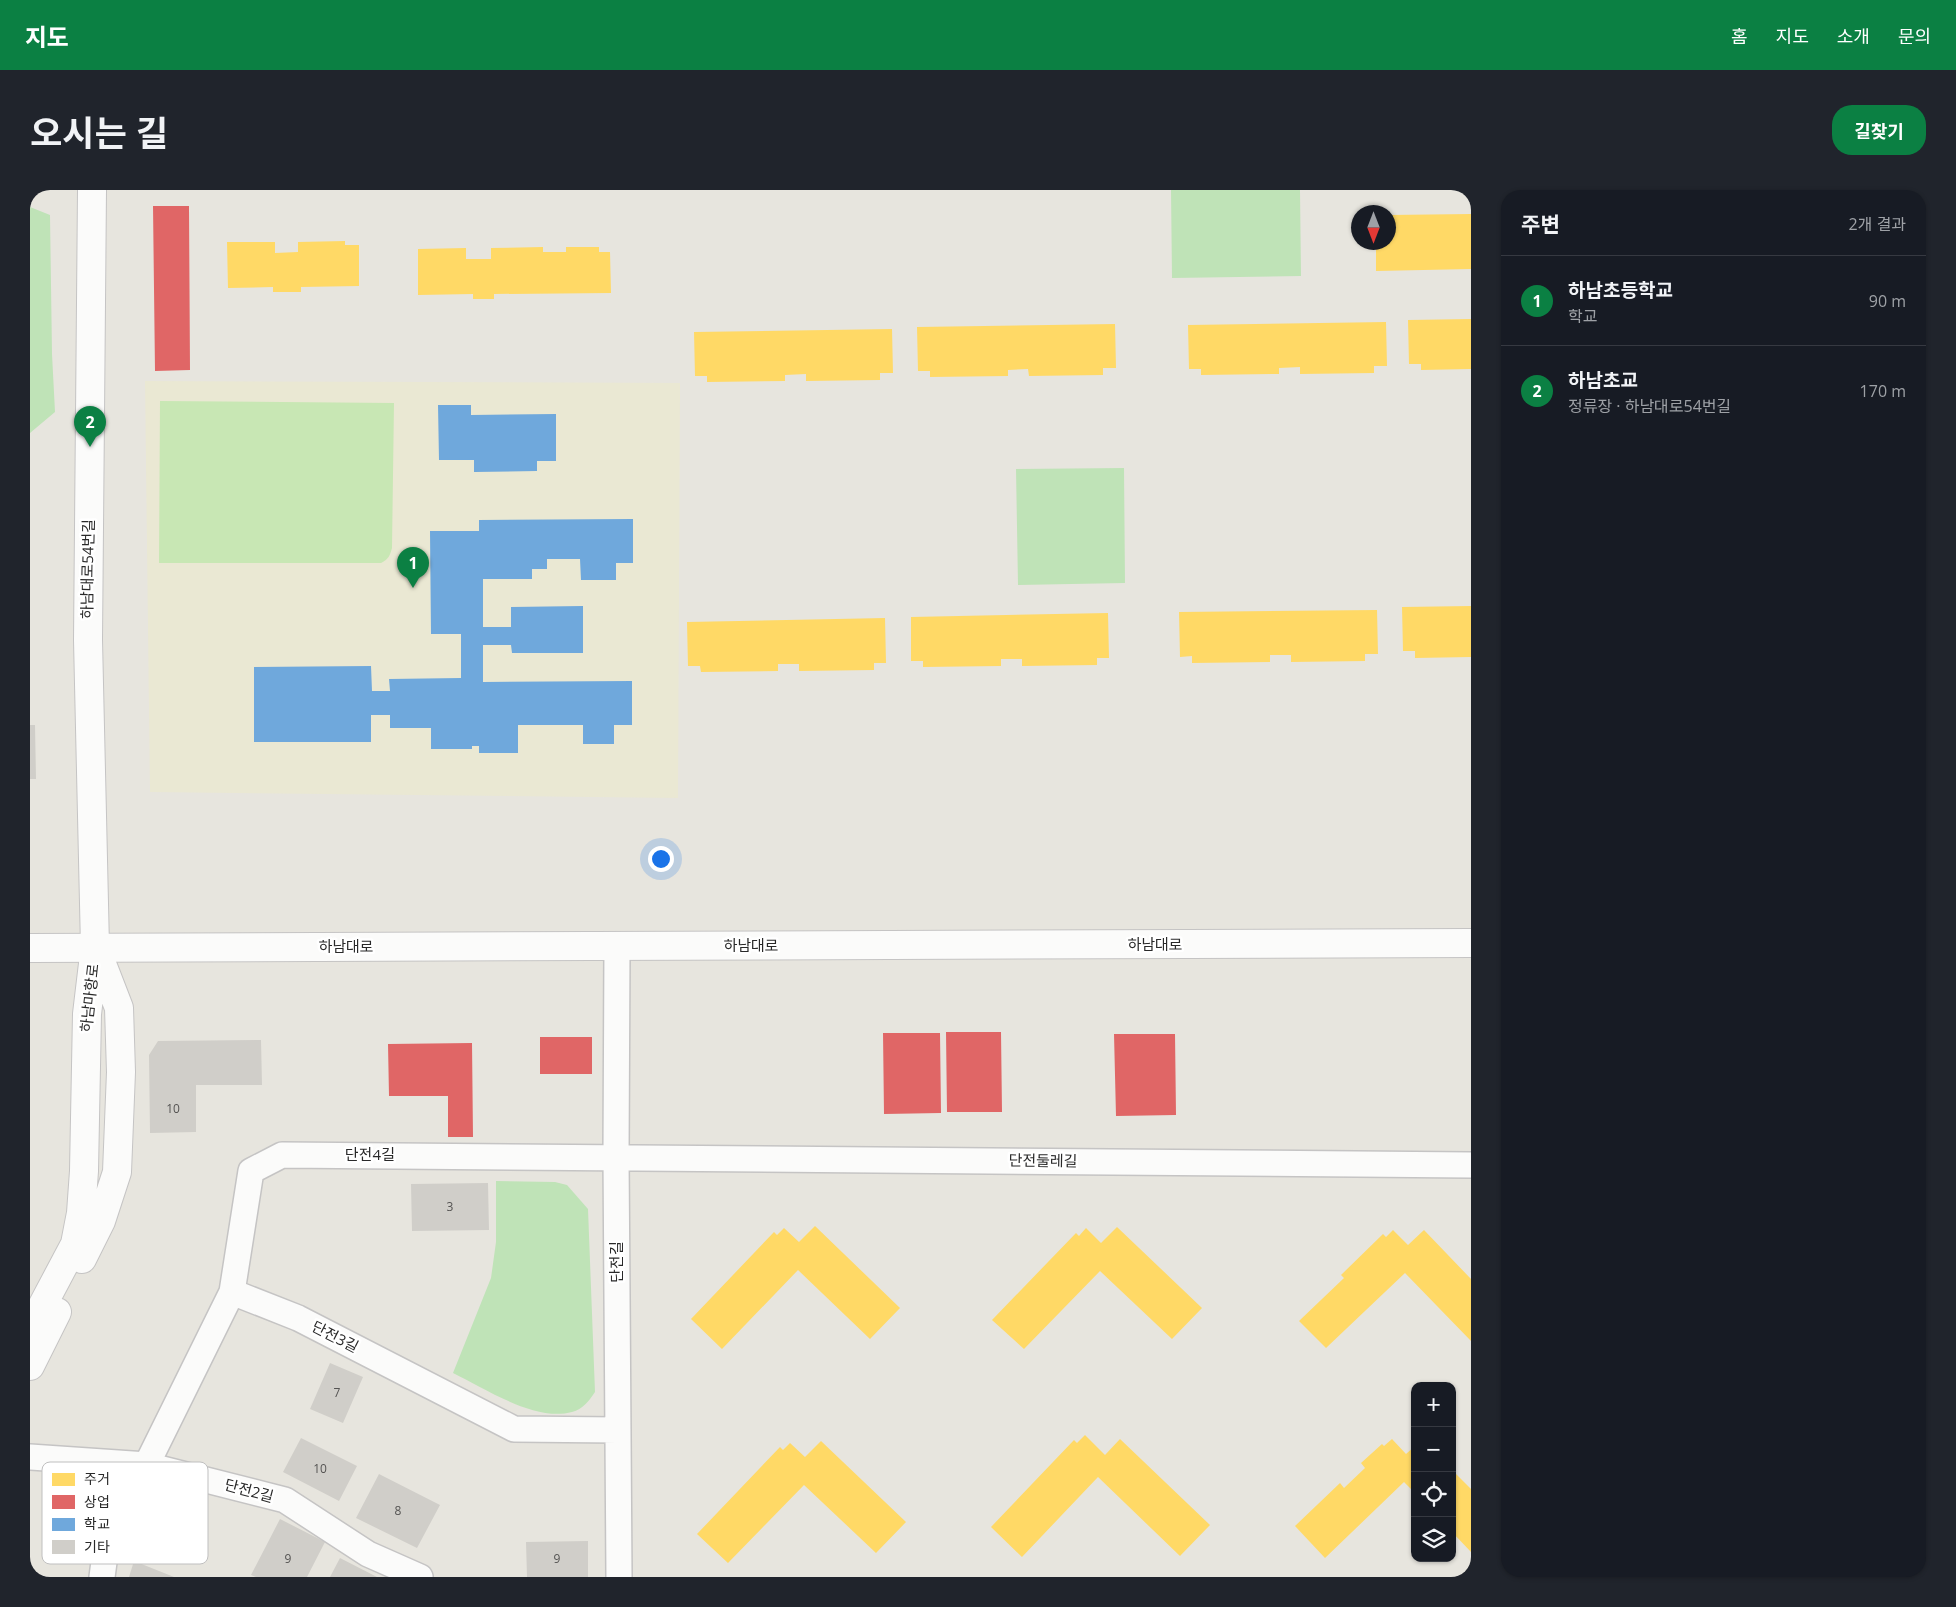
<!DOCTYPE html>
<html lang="ko">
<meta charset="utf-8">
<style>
:root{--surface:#171b24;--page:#20242c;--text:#f1f3f6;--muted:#9ea1a6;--line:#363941;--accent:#0b8043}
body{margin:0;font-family:"Open Sans","Noto Sans KR",sans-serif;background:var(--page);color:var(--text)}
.controls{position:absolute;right:15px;bottom:15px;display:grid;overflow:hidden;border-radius:10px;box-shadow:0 1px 4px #0004}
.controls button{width:45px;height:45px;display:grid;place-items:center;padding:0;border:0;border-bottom:1px solid var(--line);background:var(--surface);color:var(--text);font:25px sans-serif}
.compass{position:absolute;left:1321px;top:15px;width:45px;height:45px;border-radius:50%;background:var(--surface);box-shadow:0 1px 4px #0004;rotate:180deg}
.you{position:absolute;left:630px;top:668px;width:18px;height:18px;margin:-12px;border:4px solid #fff;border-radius:50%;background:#1a73e8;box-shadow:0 0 0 8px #1a73e833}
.badge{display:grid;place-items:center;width:32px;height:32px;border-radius:50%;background:var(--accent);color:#fff;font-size:16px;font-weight:700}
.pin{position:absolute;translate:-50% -41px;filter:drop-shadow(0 1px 2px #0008)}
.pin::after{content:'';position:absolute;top:26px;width:18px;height:15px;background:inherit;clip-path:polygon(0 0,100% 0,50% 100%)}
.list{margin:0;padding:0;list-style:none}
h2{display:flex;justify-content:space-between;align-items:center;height:65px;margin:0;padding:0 20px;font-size:21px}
h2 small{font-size:16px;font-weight:400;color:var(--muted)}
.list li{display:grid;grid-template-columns:32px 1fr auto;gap:15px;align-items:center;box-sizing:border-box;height:90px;padding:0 20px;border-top:1px solid var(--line)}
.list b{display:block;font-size:19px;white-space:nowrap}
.list p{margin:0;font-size:16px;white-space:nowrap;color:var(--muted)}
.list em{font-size:16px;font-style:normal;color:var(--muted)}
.icon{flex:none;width:28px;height:28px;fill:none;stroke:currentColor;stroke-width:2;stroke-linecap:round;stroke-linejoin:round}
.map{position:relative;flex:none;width:1441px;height:1387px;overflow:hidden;border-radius:20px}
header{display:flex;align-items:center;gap:30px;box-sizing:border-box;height:70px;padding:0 25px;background:var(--accent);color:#fff}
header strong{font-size:24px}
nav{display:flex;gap:28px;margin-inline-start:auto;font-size:18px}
.intro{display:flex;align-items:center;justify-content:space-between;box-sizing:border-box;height:120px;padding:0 30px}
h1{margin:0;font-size:35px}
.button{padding:12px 22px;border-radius:20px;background:var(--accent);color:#fff;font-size:18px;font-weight:700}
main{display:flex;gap:30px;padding:0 30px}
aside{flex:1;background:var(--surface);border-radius:20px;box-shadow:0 1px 4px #0004}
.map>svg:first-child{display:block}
</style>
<header>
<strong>지도</strong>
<nav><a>홈</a><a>지도</a><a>소개</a><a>문의</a></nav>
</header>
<div class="intro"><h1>오시는 길</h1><a class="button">길찾기</a></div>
<main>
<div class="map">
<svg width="1441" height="1387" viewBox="0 0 1441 1387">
<rect width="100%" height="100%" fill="#e7e5de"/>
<!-- education -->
<path fill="#eae8d3" d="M115,191L650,193L648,608L120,602Z"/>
<!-- green -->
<path fill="#bfe3b7" d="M1141,0H1270L1271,86L1142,88Z
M0,17L20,25L22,164L25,222L0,243Z
M1094,278L1095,393L988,395L986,279Z
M466,991L525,992L537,995L558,1019L565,1202C559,1211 553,1219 542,1222C505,1232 456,1199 423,1183L461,1088L466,1052Z"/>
<!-- pitch -->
<path fill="#c8e7b4" d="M130,211L364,213L362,358C360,365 359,369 351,373H129Z"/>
<!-- homes -->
<path fill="#ffd966" d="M1441,24V79L1346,81V52H1358V25Z
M315,51V55H329V96L271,97V102H243V97L198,98L197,52H245V63L268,62V52Z
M513,57V62H536V57H569V62H580L581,103L464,104V109H443V104L388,105V59L436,58V69H461V58Z
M1441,129V179L1391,180V174H1379L1378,130Z
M1356,132L1357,176H1344V183L1270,184V177L1249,178V184L1171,185V179H1159L1158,135Z
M1085,134L1086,178H1073V185L999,186L998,179L978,180V186L900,187V181H888L887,137Z
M862,139L863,183H850V190L776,191V184L755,185V191L677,192V186H665L664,142Z
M1441,416V467L1385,468V461H1373L1372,417Z
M1347,420L1348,464H1335V471L1261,472V465H1240V472L1162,473V466L1150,467L1149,422Z
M1078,423L1079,468H1067V475L992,476V469H971V476L893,477V471H881V427Z
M855,428L856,473H844V480L769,481V474H748V481L671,482L670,476H658L657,432Z
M785,1036L870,1118L840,1149L768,1080L692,1159L661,1129L744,1042L747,1045L754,1038L769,1052Z
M1087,1037L1172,1118L1142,1149L1070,1081L994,1159L962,1130L1046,1043L1049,1046L1056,1038L1071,1053Z
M1363,1040L1378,1055L1394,1040L1441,1089V1151L1375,1083L1296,1158L1269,1131L1314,1088L1311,1085L1353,1044L1356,1047Z
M1055,1245L1075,1265L1090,1249L1180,1335L1150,1366L1068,1287L992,1367L961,1337L1044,1250L1047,1253Z
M1362,1249L1376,1264L1385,1256V1303L1374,1292L1295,1368L1265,1336L1310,1293L1314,1298L1335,1278L1331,1273L1352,1254L1354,1256Z
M791,1251L876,1332L846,1363L774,1295L698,1373L667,1344L750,1257L753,1260L760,1253L775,1267Z
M1422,1280L1441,1299V1362L1422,1342Z"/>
<!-- shops -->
<path fill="#e06666" d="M123,16H159L160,180L125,181Z
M916,842H971L972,922H917Z
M853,843H910L911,923L854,924Z
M1084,844H1145L1146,925L1086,926Z
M510,847H562V884H510Z
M442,853L443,947H418V906H359L358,854Z"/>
<!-- schools -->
<path fill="#6fa8dc" d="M408,215H441V225L526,224V271H507V281L444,282V270H409Z
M603,329V373H586V390H551L550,369H517V379H502V389H453V437H481V417L553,416V463H482L481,455H453V492L602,491V535H584V554H553V535H488V563H449V556H442V559H401V538H360V525H341V552H224V477L341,476L342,501H360L359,489L431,488V444H401L400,341H449V330Z"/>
<!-- building -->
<path fill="#d0cec9" d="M0,535H5L6,589H0Z
M231,850L232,895H166V942L120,943L119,865L128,851Z
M458,993L459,1040L382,1041L381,994Z
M300,1173L333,1187L313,1233L280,1219Z
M271,1248L327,1276L309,1311L253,1282Z
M349,1284L410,1315L387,1358L326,1328Z
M250,1329L295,1352L277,1387H226L221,1385Z
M558,1351V1387H497L496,1352Z
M310,1368L347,1387H300Z
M104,1371L144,1387H99Z"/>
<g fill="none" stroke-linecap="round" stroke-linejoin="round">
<!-- minor casing -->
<g stroke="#c5c4c4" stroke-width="28">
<path id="minor" d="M587,757L586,966L589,1387
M202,1102L268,1128L484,1239L588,1240
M0,1267L117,1275L255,1310L338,1364L390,1387
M72,1387L76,1357L202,1102L221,981L252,965L1441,975"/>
</g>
<!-- tertiary casing -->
<g stroke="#c5c4c4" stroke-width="30">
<path id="tertiary" d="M52,1069L71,1031L87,982L91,882L89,818L67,761
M0,1139L45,1054L51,1023L54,981L57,824L65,757L58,450L62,0
M0,1176L27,1122"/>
</g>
<!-- secondary casing -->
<g stroke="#c5c4c4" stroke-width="30">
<path id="secondary" d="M0,758L1441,753"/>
</g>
<!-- minor -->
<use href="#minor" stroke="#fbfbfa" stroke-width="25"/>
<!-- tertiary -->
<use href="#tertiary" stroke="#fbfbfa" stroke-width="28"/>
<!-- secondary -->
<use href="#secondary" stroke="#fbfbfa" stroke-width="28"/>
</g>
<g text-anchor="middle" stroke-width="5" stroke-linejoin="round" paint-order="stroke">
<!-- number labels -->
<g font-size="12" fill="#545352">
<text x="143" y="923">10</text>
<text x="420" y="1021">3</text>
<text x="307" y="1207">7</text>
<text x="290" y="1283">10</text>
<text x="368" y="1325">8</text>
<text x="258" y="1373">9</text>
<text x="527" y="1373">9</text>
</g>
<!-- street labels -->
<g font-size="15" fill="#292929" stroke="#fff">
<text transform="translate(58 379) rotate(-89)" y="5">하남대로54번길</text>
<text x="1125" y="760">하남대로</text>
<text x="721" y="761">하남대로</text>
<text x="316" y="762">하남대로</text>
<text transform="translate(60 808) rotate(-84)" y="5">하남마항로</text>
<text x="340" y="970">단전4길</text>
<text transform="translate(1013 971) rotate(1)" y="5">단전둘레길</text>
<text transform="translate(587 1072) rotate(-90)" y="5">단전길</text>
<text transform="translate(305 1147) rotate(27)" y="5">단전3길</text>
<text transform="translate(219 1301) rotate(15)" y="5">단전2길</text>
</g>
</g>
<!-- legend -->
<rect x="12" y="1272" width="166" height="102" rx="8" fill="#fff" stroke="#bfbfbf" stroke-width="1"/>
<rect x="22" y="1283" width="23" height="13" fill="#ffd966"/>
<rect x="22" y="1305" width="23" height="14" fill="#e06666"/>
<rect x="22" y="1328" width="23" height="13" fill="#6fa8dc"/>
<rect x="22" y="1350" width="23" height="14" fill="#d0cec9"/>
<g font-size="14" fill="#292929">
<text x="54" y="1294">주거</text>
<text x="54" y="1317">상업</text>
<text x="54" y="1339">학교</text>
<text x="54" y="1362">기타</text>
</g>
</svg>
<div class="controls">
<button>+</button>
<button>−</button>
<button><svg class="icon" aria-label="locate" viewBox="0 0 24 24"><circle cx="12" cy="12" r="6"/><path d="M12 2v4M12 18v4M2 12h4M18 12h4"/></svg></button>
<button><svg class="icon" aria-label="layers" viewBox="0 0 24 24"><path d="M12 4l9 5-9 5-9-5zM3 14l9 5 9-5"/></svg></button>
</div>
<svg class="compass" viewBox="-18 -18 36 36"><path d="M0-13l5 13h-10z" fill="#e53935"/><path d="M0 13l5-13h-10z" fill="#9ea1a6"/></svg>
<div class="you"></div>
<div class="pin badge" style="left:383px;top:398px">1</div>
<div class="pin badge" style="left:60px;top:257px">2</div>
</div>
<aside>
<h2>주변<small>2개 결과</small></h2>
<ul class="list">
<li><span class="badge">1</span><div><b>하남초등학교</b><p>학교</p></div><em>90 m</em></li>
<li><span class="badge">2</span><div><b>하남초교</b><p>정류장 · 하남대로54번길</p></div><em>170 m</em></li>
</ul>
</aside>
</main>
